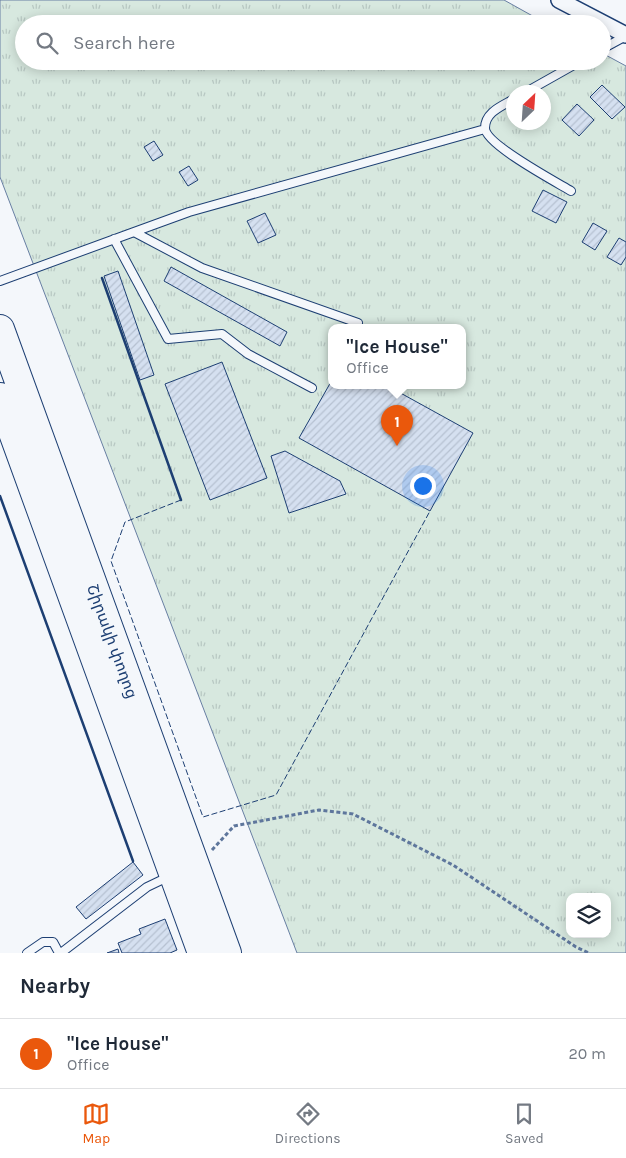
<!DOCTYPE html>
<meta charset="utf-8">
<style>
:root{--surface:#fff;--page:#f2f2f3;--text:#1f2937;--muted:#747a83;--line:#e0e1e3;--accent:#ea580c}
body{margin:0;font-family:Karla,"Noto Sans Armenian",sans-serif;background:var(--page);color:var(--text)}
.controls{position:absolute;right:15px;bottom:15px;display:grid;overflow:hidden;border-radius:10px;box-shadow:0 2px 12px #0003}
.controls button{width:45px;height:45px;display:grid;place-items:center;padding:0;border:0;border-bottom:1px solid var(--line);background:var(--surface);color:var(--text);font:25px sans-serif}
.compass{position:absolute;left:506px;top:85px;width:45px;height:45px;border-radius:50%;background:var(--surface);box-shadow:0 2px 12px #0003;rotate:25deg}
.you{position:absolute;left:422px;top:485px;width:18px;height:18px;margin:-12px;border:4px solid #fff;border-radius:50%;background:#1a73e8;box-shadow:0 0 0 8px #1a73e833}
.badge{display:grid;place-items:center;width:32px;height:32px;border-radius:50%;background:var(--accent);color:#fff;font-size:16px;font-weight:700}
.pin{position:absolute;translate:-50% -41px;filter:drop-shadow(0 1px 2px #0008)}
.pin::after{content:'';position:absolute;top:26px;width:18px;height:15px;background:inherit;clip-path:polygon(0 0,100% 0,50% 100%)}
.popup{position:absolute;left:328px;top:324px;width:138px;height:65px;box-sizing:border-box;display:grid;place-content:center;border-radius:10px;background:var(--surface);filter:drop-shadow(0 1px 4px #0005);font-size:16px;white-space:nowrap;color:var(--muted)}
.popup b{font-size:19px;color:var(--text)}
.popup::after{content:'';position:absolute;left:50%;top:100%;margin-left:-10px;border:10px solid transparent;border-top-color:var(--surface)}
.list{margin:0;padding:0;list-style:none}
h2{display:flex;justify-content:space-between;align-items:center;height:65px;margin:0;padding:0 20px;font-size:21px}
h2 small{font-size:16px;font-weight:400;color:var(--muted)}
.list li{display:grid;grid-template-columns:32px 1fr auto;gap:15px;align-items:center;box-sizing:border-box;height:70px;padding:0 20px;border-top:1px solid var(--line)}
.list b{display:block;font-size:19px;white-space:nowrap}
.list p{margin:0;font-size:16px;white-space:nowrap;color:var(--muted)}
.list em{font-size:16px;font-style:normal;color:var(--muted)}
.icon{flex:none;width:28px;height:28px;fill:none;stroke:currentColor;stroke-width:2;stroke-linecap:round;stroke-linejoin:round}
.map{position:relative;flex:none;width:626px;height:953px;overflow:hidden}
.search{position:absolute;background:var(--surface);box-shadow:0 2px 12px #0003;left:15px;right:15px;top:15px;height:55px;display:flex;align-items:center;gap:12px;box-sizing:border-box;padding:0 18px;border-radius:28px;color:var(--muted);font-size:19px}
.sheet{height:135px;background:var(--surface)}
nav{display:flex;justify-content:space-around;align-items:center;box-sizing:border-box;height:70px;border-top:1px solid var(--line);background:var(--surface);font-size:14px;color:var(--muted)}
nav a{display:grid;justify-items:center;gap:2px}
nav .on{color:var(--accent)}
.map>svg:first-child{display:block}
</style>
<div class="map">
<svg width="626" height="953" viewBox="0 0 626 953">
<defs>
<pattern id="grass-tufts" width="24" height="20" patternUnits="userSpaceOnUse" patternTransform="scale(1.25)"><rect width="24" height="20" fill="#d7e8df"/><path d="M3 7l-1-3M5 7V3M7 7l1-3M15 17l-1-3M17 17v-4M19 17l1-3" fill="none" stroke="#b8c8c3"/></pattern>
<pattern id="building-hatch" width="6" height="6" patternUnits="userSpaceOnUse" patternTransform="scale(1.25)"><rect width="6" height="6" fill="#d5e0f0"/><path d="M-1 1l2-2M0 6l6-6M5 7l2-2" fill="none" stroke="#b6c1d1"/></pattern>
</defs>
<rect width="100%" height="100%" fill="#f4f7fb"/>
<!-- grass -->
<path fill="url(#grass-tufts)" stroke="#687fa3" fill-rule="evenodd" d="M0,0H504L547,24H24V61H602V53L626,66V953H297L0,177ZM514,92H544V122H514ZM332,327H462V385H332ZM570,897H607V934H570Z"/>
<!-- building -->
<path fill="url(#building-hatch)" stroke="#1d3f73" d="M602,85L625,107L612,119L590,97Z
M577,104L594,120L579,136L562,120Z
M154,141L163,155L153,161L144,147Z
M189,166L198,180L188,186L179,172Z
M543,190L567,202L556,223L532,211Z
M265,213L276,235L258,243L247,221Z
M593,223L607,231L595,250L582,242Z
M619,238L626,242V257L621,265L607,257Z
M171,267L287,332L280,346L164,281Z
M118,271L154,375L140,380L104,276Z
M222,362L267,478L210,500L165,384Z
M332,380V385H386L473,433L430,511L299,438Z
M285,451L340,481L346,494L289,513L271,456Z
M133,862L143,875L86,919L76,907Z
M165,919L177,950L170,953H122L118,943L141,934L139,929Z
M118,949L119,953H107Z"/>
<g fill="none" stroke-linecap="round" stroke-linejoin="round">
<!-- lane casing -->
<g stroke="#1d3f73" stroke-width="10">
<path id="lane" d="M602,49L626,36
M526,92L581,61
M514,99C502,106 485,112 485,128C485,144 556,182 571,191
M134,232L189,212L485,129
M114,239L168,339L222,334L248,354L312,388
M0,281L134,232L202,268L358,323
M27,953L43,942H53L59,953
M61,953L147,887L170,876"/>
</g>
<!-- street casing -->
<g stroke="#1d3f73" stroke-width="18">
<path id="street" d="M559,0L626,35"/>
</g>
<!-- highway casing -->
<g stroke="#1d3f73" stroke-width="30">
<path id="highway" d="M0,329L227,953
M0,397L202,953"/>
</g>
<!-- path -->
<path stroke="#5e769c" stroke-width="3" stroke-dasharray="4 2.5" stroke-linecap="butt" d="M212,850L234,826L319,810L353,814L453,865L576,947L589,953"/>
<!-- lane -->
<use href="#lane" stroke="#f4f7fb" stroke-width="8"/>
<!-- street -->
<use href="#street" stroke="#f4f7fb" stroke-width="15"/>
<!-- highway -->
<use href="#highway" stroke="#f4f7fb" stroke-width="28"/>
<!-- fence -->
<path stroke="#1d3f73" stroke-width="1" stroke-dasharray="6 2.5" stroke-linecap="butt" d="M181,500L125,522L111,561L203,817L276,795L430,511"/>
<!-- wall -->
<path stroke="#1d3f73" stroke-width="2.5" d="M102,278L181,500
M0,496L133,861"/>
</g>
<g text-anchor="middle" stroke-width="4" stroke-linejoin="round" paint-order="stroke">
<!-- street labels -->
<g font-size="16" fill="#1d3f73" stroke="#f4f7fb">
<text transform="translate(113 641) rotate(70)" y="6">Շիրակի փողոց</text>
</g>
</g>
</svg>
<div class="controls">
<button><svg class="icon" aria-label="layers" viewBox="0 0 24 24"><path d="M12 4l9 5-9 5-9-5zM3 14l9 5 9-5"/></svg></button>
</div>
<svg class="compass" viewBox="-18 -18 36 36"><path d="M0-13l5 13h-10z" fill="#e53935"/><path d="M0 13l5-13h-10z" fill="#747a83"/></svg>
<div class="you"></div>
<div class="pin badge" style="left:397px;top:446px">1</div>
<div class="popup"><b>&quot;Ice House&quot;</b>Office</div>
<div class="search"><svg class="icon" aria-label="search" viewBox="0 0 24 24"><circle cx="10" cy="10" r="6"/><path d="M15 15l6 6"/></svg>Search here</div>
</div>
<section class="sheet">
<h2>Nearby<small></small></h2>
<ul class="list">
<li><span class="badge">1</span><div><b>&quot;Ice House&quot;</b><p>Office</p></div><em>20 m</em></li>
</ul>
</section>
<nav>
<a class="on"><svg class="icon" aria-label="map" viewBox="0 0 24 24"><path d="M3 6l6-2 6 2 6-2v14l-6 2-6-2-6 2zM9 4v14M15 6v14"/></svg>Map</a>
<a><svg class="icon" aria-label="directions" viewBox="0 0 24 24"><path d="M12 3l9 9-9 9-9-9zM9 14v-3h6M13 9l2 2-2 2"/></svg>Directions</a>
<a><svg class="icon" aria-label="saved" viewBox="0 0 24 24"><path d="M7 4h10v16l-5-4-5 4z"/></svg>Saved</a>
</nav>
